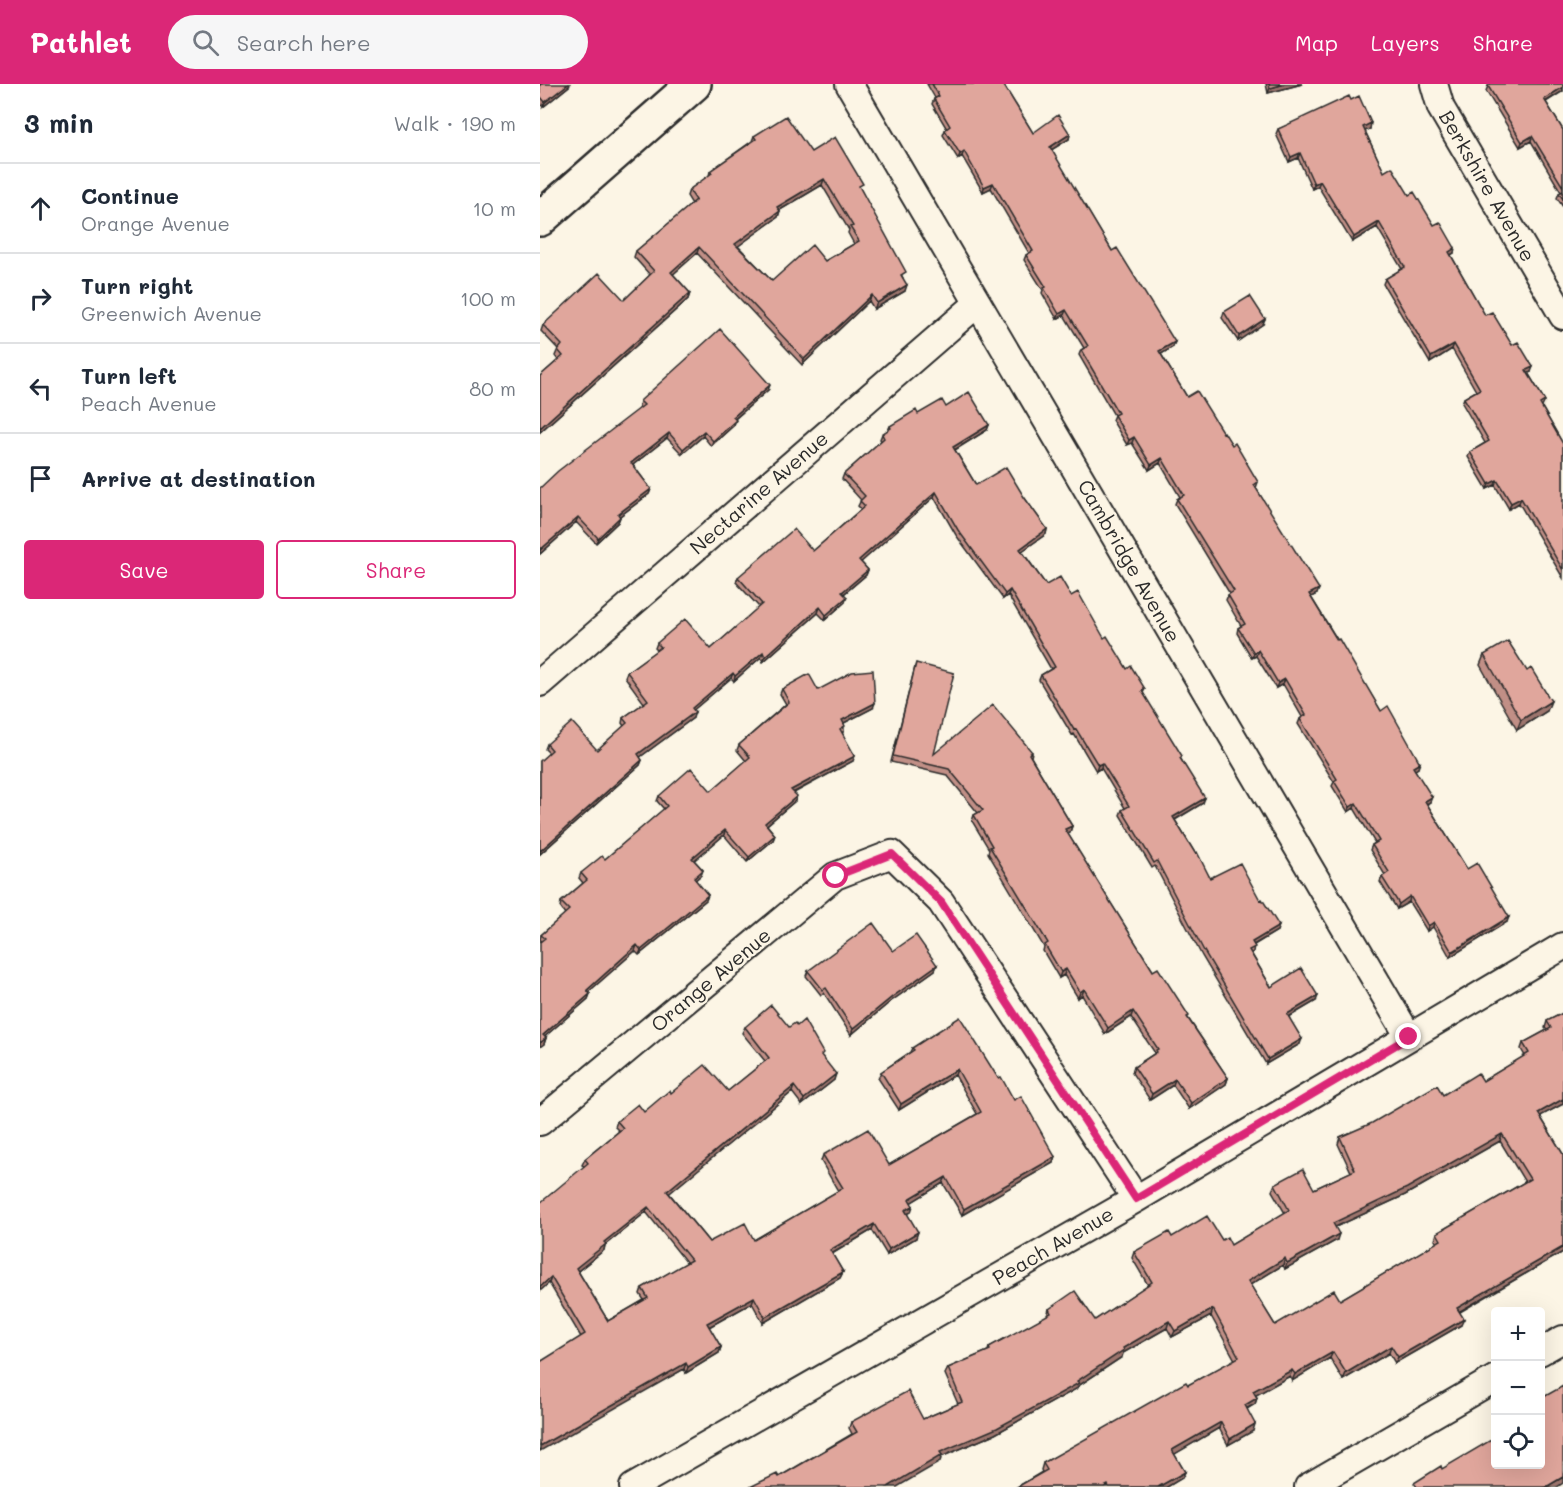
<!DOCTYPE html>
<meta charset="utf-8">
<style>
:root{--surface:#fff;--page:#f6f6f7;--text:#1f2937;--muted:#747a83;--line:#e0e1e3;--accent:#db2777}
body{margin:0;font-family:Mali,sans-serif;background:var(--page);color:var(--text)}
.controls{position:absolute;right:18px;bottom:18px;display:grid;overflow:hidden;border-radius:6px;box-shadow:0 6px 24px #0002}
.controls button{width:54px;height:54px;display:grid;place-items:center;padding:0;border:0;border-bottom:2px solid var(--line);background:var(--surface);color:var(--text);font:30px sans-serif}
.stop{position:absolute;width:18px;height:18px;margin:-14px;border:4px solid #db2777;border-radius:50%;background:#fff}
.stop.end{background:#db2777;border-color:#fff;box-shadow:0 2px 6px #0008}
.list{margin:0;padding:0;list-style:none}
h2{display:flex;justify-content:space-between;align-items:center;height:78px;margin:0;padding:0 24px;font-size:26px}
h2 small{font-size:20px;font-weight:400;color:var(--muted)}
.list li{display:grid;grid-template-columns:39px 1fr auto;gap:18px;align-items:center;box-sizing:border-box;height:90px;padding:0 24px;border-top:2px solid var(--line)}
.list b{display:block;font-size:22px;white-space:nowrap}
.list p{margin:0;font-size:20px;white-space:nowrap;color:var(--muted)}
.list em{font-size:20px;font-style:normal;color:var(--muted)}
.actions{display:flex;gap:12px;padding:18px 24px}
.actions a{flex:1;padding:14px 0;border:2px solid var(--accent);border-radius:6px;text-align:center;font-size:21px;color:var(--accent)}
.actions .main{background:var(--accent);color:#fff}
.icon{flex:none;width:33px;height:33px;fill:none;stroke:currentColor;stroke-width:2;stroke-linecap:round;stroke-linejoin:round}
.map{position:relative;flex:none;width:1023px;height:1403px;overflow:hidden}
header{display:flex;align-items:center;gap:36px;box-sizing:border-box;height:84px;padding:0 30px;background:var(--accent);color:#fff}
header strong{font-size:28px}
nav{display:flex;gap:33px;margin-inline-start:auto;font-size:21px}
.search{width:420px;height:54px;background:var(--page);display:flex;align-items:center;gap:15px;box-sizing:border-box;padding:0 21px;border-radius:33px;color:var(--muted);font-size:22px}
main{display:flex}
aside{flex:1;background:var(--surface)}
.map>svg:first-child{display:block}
</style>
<header>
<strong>Pathlet</strong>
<div class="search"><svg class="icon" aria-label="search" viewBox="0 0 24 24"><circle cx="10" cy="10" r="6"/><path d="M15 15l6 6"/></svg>Search here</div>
<nav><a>Map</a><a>Layers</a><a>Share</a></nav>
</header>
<main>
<aside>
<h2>3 min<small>Walk · 190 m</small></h2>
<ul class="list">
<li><svg class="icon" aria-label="ahead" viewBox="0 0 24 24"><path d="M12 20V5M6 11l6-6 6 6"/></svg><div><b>Continue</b><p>Orange Avenue</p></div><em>10 m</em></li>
<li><svg class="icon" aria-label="right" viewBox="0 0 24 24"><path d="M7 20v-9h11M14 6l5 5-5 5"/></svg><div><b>Turn right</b><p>Greenwich Avenue</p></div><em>100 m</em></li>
<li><svg class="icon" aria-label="left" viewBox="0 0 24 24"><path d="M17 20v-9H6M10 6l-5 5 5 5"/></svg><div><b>Turn left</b><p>Peach Avenue</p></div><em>80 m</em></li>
<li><svg class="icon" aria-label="arrive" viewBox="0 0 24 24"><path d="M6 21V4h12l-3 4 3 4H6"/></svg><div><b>Arrive at destination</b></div></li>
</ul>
<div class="actions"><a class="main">Save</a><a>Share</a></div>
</aside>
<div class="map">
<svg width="1023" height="1403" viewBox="0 0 1023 1403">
<rect width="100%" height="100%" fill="#fcf5e5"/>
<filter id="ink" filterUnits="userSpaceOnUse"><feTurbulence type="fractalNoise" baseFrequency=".0167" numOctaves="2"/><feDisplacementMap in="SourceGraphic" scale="12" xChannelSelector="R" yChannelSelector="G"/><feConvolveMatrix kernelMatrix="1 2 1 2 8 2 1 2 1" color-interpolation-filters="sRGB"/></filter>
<g filter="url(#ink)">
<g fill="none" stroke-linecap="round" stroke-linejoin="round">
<!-- street casing -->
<g stroke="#2b2b2b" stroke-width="30">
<path id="street" d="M309,0L869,953
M894,0L901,24L1023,232
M0,599L438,219
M0,1038L295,792L352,770L401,818L596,1115
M1000,1268L1023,1255
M93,1403L596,1115L1023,862
M768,1403L956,1294"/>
</g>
<!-- secondary casing -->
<g stroke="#2b2b2b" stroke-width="38">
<path id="secondary" d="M0,135L154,0"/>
</g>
<!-- street -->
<use href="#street" stroke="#fcf5e5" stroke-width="26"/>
<!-- secondary -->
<use href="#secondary" stroke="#fcf5e5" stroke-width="33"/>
</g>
<!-- wall -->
<path fill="#c18f86" stroke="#2b2b2b" stroke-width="1.5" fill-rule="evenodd" d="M0,0L29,2L3,23L0,19Z
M387,0H463L493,49L530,50L529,55L511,66L572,167L633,263L621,270L647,313L683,349L692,361L718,398L716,404L777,510L771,513L841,627L878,684L875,686L890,718L887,720L927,785L967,838L910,873L893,843L887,847L869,818L857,825L840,798L842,793L845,791L830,766L832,761L835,759L814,724L808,728L792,702L794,698L758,640L760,635L762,633L743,600L736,604L716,572L712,574L697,549L698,544L701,542L686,516L688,511L690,510L635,420L637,415L640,413L620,379L609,386L592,359L587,361L572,336L574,331L539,271L541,266L544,264L524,231L517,235L502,209L503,206L484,176L486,171L489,169L451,104L443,108L422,72L418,75L403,51L405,46L407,45L392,20L394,15L395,14Z
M726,0H762L728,9Z
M1023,0V7L1006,18L1023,46V123L1017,114L1019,109L1021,108L991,57L980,63L946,7L948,2Z
M811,16L830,45L825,47L844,88L869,111L894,141L914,169L911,171L945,231L972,261L991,288L988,289L1005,317L1002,323L1023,360V494L979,419L969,425L955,401L947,405L928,373L930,368L945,359L922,319L924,314L936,307L912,265L890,279L843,200L845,195L862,185L837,143L812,158L778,102L772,105L758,74L749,78L736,50L738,45Z
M214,52L271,68L321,106L363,194L365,207L334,225L329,217L262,281L157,169L133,190L150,209L148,215L0,348V292L18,276L15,272L18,265L1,247L3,241L84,216L110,191L94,173L96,167L152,120L147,112L149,106L169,92L170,87L212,57ZM282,101L309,146L308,149L314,160L285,177L232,197L198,162L238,133L240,126Z
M684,228L723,240L698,257L682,234Z
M228,306L195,335L194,341L171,362L163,352L142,370L127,354L93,381L111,405L109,410L80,432V433L78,438L56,459L36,438L0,470L100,324L99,322L100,317Z
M406,323L449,341L447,346L415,366L436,401L484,413L507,445L506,450L482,467L506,501L531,512L564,554L587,585L605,605L603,609L641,675L663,719L635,736L670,794L737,847L714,861L713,868L711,869L731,903L776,917L749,933L760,960L726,980L662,872L615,782L612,784L580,731L582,726L585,724L561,684L556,687L534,650L532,651L499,596L501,591L511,585L468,511L463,515L416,451L394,413L321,478L328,486L326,491L304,510L305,518L285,536L278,529L223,578L221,573L194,597L191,594L153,626V634L100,673L102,676L100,681L0,770V677L9,669L5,665L7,660L57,666L84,642L82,639L83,634L104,619L85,593L87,588L117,566L115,564L117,559L171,565L219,523L196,498L198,493L273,467L321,425L318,422L321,416L302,395L304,390L341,357L340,355L342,350L348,346L350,342L378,330Z
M944,571L1007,627L977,646L940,581Z
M376,579L394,670L492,668L491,673L532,742L530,748L527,749L613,887L648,934L688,994L686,1000L649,1025L633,1001L610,1016L592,989L594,983L615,969L591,933L565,950L542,911L538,914L524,891L519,894L503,867L504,863L448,769L449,765L432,737L434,731L438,729L407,691L351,678Z
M242,605L278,606L333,624L304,639V648H302L313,677L254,709L255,717L227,741L235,751L233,756L207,778L184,751L154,776L163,786L161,791L155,796L168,811L166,816L99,871L95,867L48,908L50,910L48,915L4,953L6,954L4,960L1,857L0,855L1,851L25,830L20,823L21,818L43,799L39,794L41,789L65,775L124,725L117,717L119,712L171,707L206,677L197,666L199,661L246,620L240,610Z
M353,867L397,881L395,886L350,918L311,951L284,909L281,911L266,892L268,887Z
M1023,929V1020L1000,1032L1023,1070V1168L920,1228L921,1241L855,1279L849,1269L803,1296L790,1274L752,1297L750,1292L716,1311L717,1314L715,1320L707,1325L713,1347L688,1361L679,1344L634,1370L645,1388L642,1394L627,1403H477L502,1388L501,1386L503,1379L695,1276L671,1232L632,1253L627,1244L583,1269L582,1273L538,1302L536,1305L455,1350L401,1373L400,1378L239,1393L312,1350L309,1344L311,1338L383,1335L418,1320L405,1290L408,1284L448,1267L449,1263L507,1232L509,1225L555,1236L608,1201L592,1174L594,1168L632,1153L682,1156L691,1161L745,1129L732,1107L735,1100L774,1105L811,1088L798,1060L800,1053L903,1011L943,997L985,972L981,965L983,959L1007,946L1005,944L1007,937ZM960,1057L985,1098L897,1149L895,1156L897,1159L800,1216L735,1241L710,1201L743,1181L745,1185L797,1156L795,1143L865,1111Z
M205,943H249L282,973L294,996L262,1021L252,1008L129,1109L169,1158L214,1156L298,1107L281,1077L283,1071L349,1081L437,1030L415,991L359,1026L338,994L341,988L370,968L372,964L458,994L515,1073L513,1079L422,1131L403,1099L371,1118V1128L367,1130L376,1154L347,1171L332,1146L292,1170L303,1188L300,1194L223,1239L212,1219L169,1243L181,1263L179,1269L146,1289L144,1285L105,1306L41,1253L9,1199L44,1082L42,1081L45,1075L79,1047L75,1043L77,1037L104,1028L131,1009L188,1007L225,977L202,949ZM106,1128L147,1179L102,1204L100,1210L104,1216L68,1237L38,1187L64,1166L65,1161Z"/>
<!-- shaded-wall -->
<path fill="#9d746d" stroke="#2b2b2b" stroke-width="1.5" d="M28,0H30L29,2L3,23L5,18Z
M745,0H762L728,9L730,4Z
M1023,3V7L1002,20L1004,15Z
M831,39L830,45L822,48L823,43Z
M530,50L529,55L508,68L510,63Z
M992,52L991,57L980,63L982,58Z
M424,67L422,72L418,75L420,70Z
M760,69L758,74L749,78L751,73Z
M284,95L282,101L235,129L237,123Z
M780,97L778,102L772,105L774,100Z
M453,99L451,104L443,108L444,103Z
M240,127L238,133L193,166L195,160Z
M839,138L837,143L812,158L814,153Z
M159,163L157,169L129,194L131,188Z
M915,164L914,169L907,173L909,168Z
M367,201L365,207L334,225L337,219Z
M150,209L148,215L0,348V344Z
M332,211L329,217L262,281L264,275Z
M526,226L524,231L517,235L519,230Z
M725,235L723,240L698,257L699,252Z
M635,258L633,263L618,272L619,267Z
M914,260L912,265L890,279L891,273Z
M993,283L991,288L985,291L986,286Z
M230,301L228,306L191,338L193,333Z
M196,336L194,341L171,362L173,357Z
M449,341L447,346L411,368L413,363Z
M164,347L163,352L142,370L143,365Z
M129,349L127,354L89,384L91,379Z
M594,353L592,359L587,361L589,356Z
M622,374L620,379L609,386L611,381Z
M957,396L955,401L947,405L949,400Z
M111,405L109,410L76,435L78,430Z
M396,408L394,413L318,481L319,476Z
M981,414L979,419L969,425L971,419Z
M38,433L36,438L0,470V466Z
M80,433L78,438L56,459L58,454Z
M507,445L506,450L478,470L480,465Z
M328,486L326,491L300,513L302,508Z
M779,505L777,510L767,515L769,510Z
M470,506L468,511L463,515L465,510Z
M307,513L305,518L285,536L286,531Z
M280,523L278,529L223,578L225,573Z
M718,566L716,572L712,574L714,569Z
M223,568L221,573L194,597L195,592Z
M193,589L191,594L150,629L152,624Z
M745,595L743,600L736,604L738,599Z
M1011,617L1007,627L977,646L981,636Z
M335,619L333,624L300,641L302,636Z
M155,628L153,634L96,676L98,670Z
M315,672L313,677L249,711L251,706Z
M102,676L100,681L0,770V767Z
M562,679L561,684L556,687L558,681Z
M880,679L878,684L872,688L873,683Z
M257,712L255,717L223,744L225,739Z
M892,713L890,718L883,722L885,717Z
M665,714L663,719L631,738L633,733Z
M816,719L814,724L808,728L810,723Z
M532,742L530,748L523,751L525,745Z
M185,746L184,751L151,779L152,774Z
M235,751L233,756L207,778L209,773Z
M163,786L161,791L152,799L154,794Z
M168,811L166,816L99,871L101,866Z
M870,812L869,818L857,825L859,820Z
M969,833L967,838L910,873L912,868Z
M894,838L893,843L887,847L888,842Z
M739,842L737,847L710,863L712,858Z
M97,861L95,867L45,911L47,906Z
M397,881L395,886L350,918L311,951L313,945L352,913Z
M526,885L524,891L519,894L521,888Z
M544,905L542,911L538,914L540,908Z
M50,910L48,915L1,956L3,951Z
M778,912L776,917L745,935L747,930Z
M593,927L591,933L565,950L568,944Z
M6,954L4,960L0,963V959Z
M762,955L760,960L726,980L728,975Z
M417,985L415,991L359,1026L361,1020Z
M296,990L294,996L262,1021L264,1015Z
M688,994L686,1000L649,1025L651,1019Z
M635,995L633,1001L610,1016L612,1010Z
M254,1002L252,1008L125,1113L127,1107Z
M1023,1015V1020L995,1035L998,1029Z
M962,1050L960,1057L865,1111L791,1145L793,1139Z
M515,1073L513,1079L422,1131L424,1125Z
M406,1093L403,1099L367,1121L369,1115Z
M373,1122L371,1128L363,1132L365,1126Z
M108,1123L106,1128L65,1161L64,1166L34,1190L36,1184L64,1158Z
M334,1140L332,1146L288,1172L290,1166Z
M378,1148L376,1154L347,1171L349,1165Z
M799,1150L797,1156L745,1185L747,1179Z
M1023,1163V1168L915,1230L917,1224Z
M745,1174L743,1181L705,1204L708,1197Z
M303,1188L300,1194L223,1239L225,1233Z
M11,1193L9,1199L0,1207V1203Z
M214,1213L212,1219L165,1245L167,1239Z
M673,1225L671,1232L632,1253L635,1247Z
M924,1235L921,1241L855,1279L858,1273Z
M629,1237L627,1244L583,1269L582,1273L538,1302L536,1305L455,1350L401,1373L400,1378L357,1403H348L400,1368L537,1297L583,1264Z
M851,1262L849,1269L803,1296L806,1289Z
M181,1263L179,1269L146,1289L148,1283Z
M793,1268L790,1274L752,1297L755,1290Z
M146,1279L144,1285L0,1367V1362Z
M752,1286L750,1292L711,1314L713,1307Z
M717,1314L715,1320L702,1327L705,1321Z
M681,1338L679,1344L630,1373L632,1366Z
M715,1340L713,1347L688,1361L690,1355Z
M645,1388L642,1394L627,1403H618Z
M1023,1393V1399L1017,1403H1006Z"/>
<!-- building -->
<path fill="#e0a69c" stroke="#2b2b2b" stroke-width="1.5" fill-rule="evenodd" d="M0,0H28L5,18L1,13L0,14Z
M392,0H463L493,49L518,31L530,50L510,63L572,167L577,164L635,258L619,267L647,313L657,307L683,349L684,348L692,361L695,359L718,398L714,401L779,505L769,510L797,556L799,555L841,627L848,622L880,679L873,683L892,713L885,717L927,785L937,779L969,833L912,868L894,838L888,842L870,812L859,820L842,793L849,788L832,761L839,757L816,719L810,723L794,697L797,695L760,635L766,631L745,595L738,599L718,566L714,569L698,544L705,540L688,511L694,507L637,415L644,411L622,374L611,381L594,353L589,356L574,331L578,329L541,266L548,262L526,226L519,230L504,204L506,203L486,171L493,167L453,99L444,103L424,67L420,70L405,46L410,42L394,15L399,12Z
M729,0H745L730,4Z
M951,0H1023V3L1004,15L1023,46V103L992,52L982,58L948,2Z
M809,12L811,16L819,12L831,39L823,43L844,88L852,83L869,111L874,108L894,141L900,138L915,164L909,168L945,231L952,228L972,261L978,258L993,283L986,286L1005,317L1000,320L1023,360V486L981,414L971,419L957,396L949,400L930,368L949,357L924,314L940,305L914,260L891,273L845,195L865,183L839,138L814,153L780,97L774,100L760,69L751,73L738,45Z
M246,32L271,68L295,53L323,100L319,102L366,188L361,191L367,201L337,219L332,211L264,275L159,163L131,188L150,209L0,344V292L23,272L18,266L22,261L3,241L59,189L84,216L114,187L96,167L156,116L149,106L172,89L170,87L216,55L214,52ZM284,95L313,142L310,143L319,157L285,177L272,161L232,197L195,160L240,127L237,123Z
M1023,107V115L1019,109Z
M710,212L725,235L699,252L684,228Z
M180,245L230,301L193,333L196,336L173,357L164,347L143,365L129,349L91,379L111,405L78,430L80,433L58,454L38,433L0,466V404L18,387L104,321L100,317Z
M429,308L449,341L413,363L436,401L466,383L484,413L507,445L480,465L506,501L520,493L531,512L538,508L564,554L567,552L587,585L591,582L605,605L602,607L642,672L640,674L665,714L633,733L655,769L657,768L670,794L700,779L720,816L722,815L739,842L712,858L715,863L709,866L731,903L761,884L778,912L747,930L762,955L728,975L664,867L617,777L614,779L582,726L589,722L562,679L558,681L536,645L534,646L501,591L515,583L470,506L465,510L418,446L396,408L319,476L328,486L302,508L307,513L286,531L280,523L225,573L223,568L195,592L193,589L152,624L155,628L98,670L102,676L0,767V677L12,666L7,660L32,638L57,666L87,639L83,634L108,616L87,588L121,563L117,559L145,535L171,565L222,520L198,493L254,445L273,467L325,422L320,417L325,412L304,390L344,354L342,350L351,344L350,342L376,326L378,330L402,316L406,323Z
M968,557L987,587L991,584L1011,617L981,636L944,571Z
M376,579L414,589L394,670L453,621L492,668L489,670L532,742L525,745L613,887L618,884L649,932L647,933L688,994L651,1019L635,995L612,1010L594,983L617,968L616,966L618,965L593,927L568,944L544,905L540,908L526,885L521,888L505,861L508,859L450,763L452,762L434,731L443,726L409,685L353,672Z
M333,586L335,619L302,636L305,642L300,645L315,672L251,706L257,712L225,739L235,751L209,773L185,746L152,774L163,786L154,794L168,811L101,866L97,861L47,906L50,910L3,951L6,954L0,959V858L5,854L1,851L29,826L21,818L47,796L41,789L62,772L65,775L127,722L119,712L151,684L171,707L210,673L199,661L249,618L242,605L269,590L278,606L312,588Z
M333,839L353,867L376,851L397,881L352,913L313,945L286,904L283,906L268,887Z
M231,921L249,943L255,939L257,942L264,936L283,969L281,971L296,990L264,1015L254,1002L127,1107L169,1158L205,1139L214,1156L303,1104L283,1071L328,1045L349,1081L441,1028L417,985L361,1020L341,988L374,966L372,964L420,933L458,994L461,993L474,1016L481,1012L515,1073L424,1125L406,1093L369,1115L373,1122L365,1126L378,1148L349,1165L334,1140L290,1166L303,1188L225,1233L214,1213L167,1239L181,1263L148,1283L146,1279L0,1362V1278L45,1250L11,1193L0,1203V1119L48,1079L45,1075L83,1044L77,1037L98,1020L104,1028L130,1006L131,1009L165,981L188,1007L229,974L205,943ZM108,1123L151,1176L102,1204L108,1214L68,1237L36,1184L66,1160L64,1158Z
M1023,929V1015L998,1029L1023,1070V1163L917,1224L924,1235L858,1273L851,1262L806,1289L793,1268L755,1290L752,1286L713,1307L717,1314L705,1321L715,1340L690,1355L681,1338L632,1366L645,1388L618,1403H569L568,1401L564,1403H477L507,1386L503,1379L646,1298L648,1301L699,1273L673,1225L635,1247L629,1237L583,1264L584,1266L537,1297L539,1299L457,1344L400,1368L402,1371L348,1403H210L237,1390L239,1393L317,1348L311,1338L368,1307L383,1335L422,1318L408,1284L450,1266L449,1263L511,1229L509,1225L535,1207L555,1236L612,1198L594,1168L629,1148L632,1153L667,1132L682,1156L687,1153L691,1161L749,1126L735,1100L763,1085L774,1105L815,1086L800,1053L832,1039L897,1001L903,1011L938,989L943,997L989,969L983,959L1011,944L1007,937ZM962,1050L990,1095L897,1149L901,1156L800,1216L794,1206L735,1241L708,1197L745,1174L747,1179L799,1150L793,1139L867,1104Z
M1023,1302V1393L1006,1403H877L874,1399L901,1382L902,1385L956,1353V1380H1000V1315Z"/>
</g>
<g fill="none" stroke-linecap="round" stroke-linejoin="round" filter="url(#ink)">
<!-- route -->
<path stroke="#db2777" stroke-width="8" d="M296,792L352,770L401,818L596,1115L869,953"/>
</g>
<g text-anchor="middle" stroke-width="4.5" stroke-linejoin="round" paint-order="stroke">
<!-- street labels -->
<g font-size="20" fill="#2b2b2b" stroke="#fcf5e5">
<text transform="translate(947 102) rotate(60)" y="7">Berkshire Avenue</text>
<text transform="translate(219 409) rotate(-41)" y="7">Nectarine Avenue</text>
<text transform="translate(589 477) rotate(60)" y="7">Cambridge Avenue</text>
<text transform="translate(171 896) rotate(-40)" y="7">Orange Avenue</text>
<text transform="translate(513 1162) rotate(-30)" y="7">Peach Avenue</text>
</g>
</g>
</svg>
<div class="controls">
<button>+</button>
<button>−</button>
<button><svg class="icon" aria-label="locate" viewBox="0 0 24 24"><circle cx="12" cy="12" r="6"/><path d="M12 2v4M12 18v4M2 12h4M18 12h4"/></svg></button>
</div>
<div class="stop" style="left:296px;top:792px"></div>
<div class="stop end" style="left:869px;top:953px"></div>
</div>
</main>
